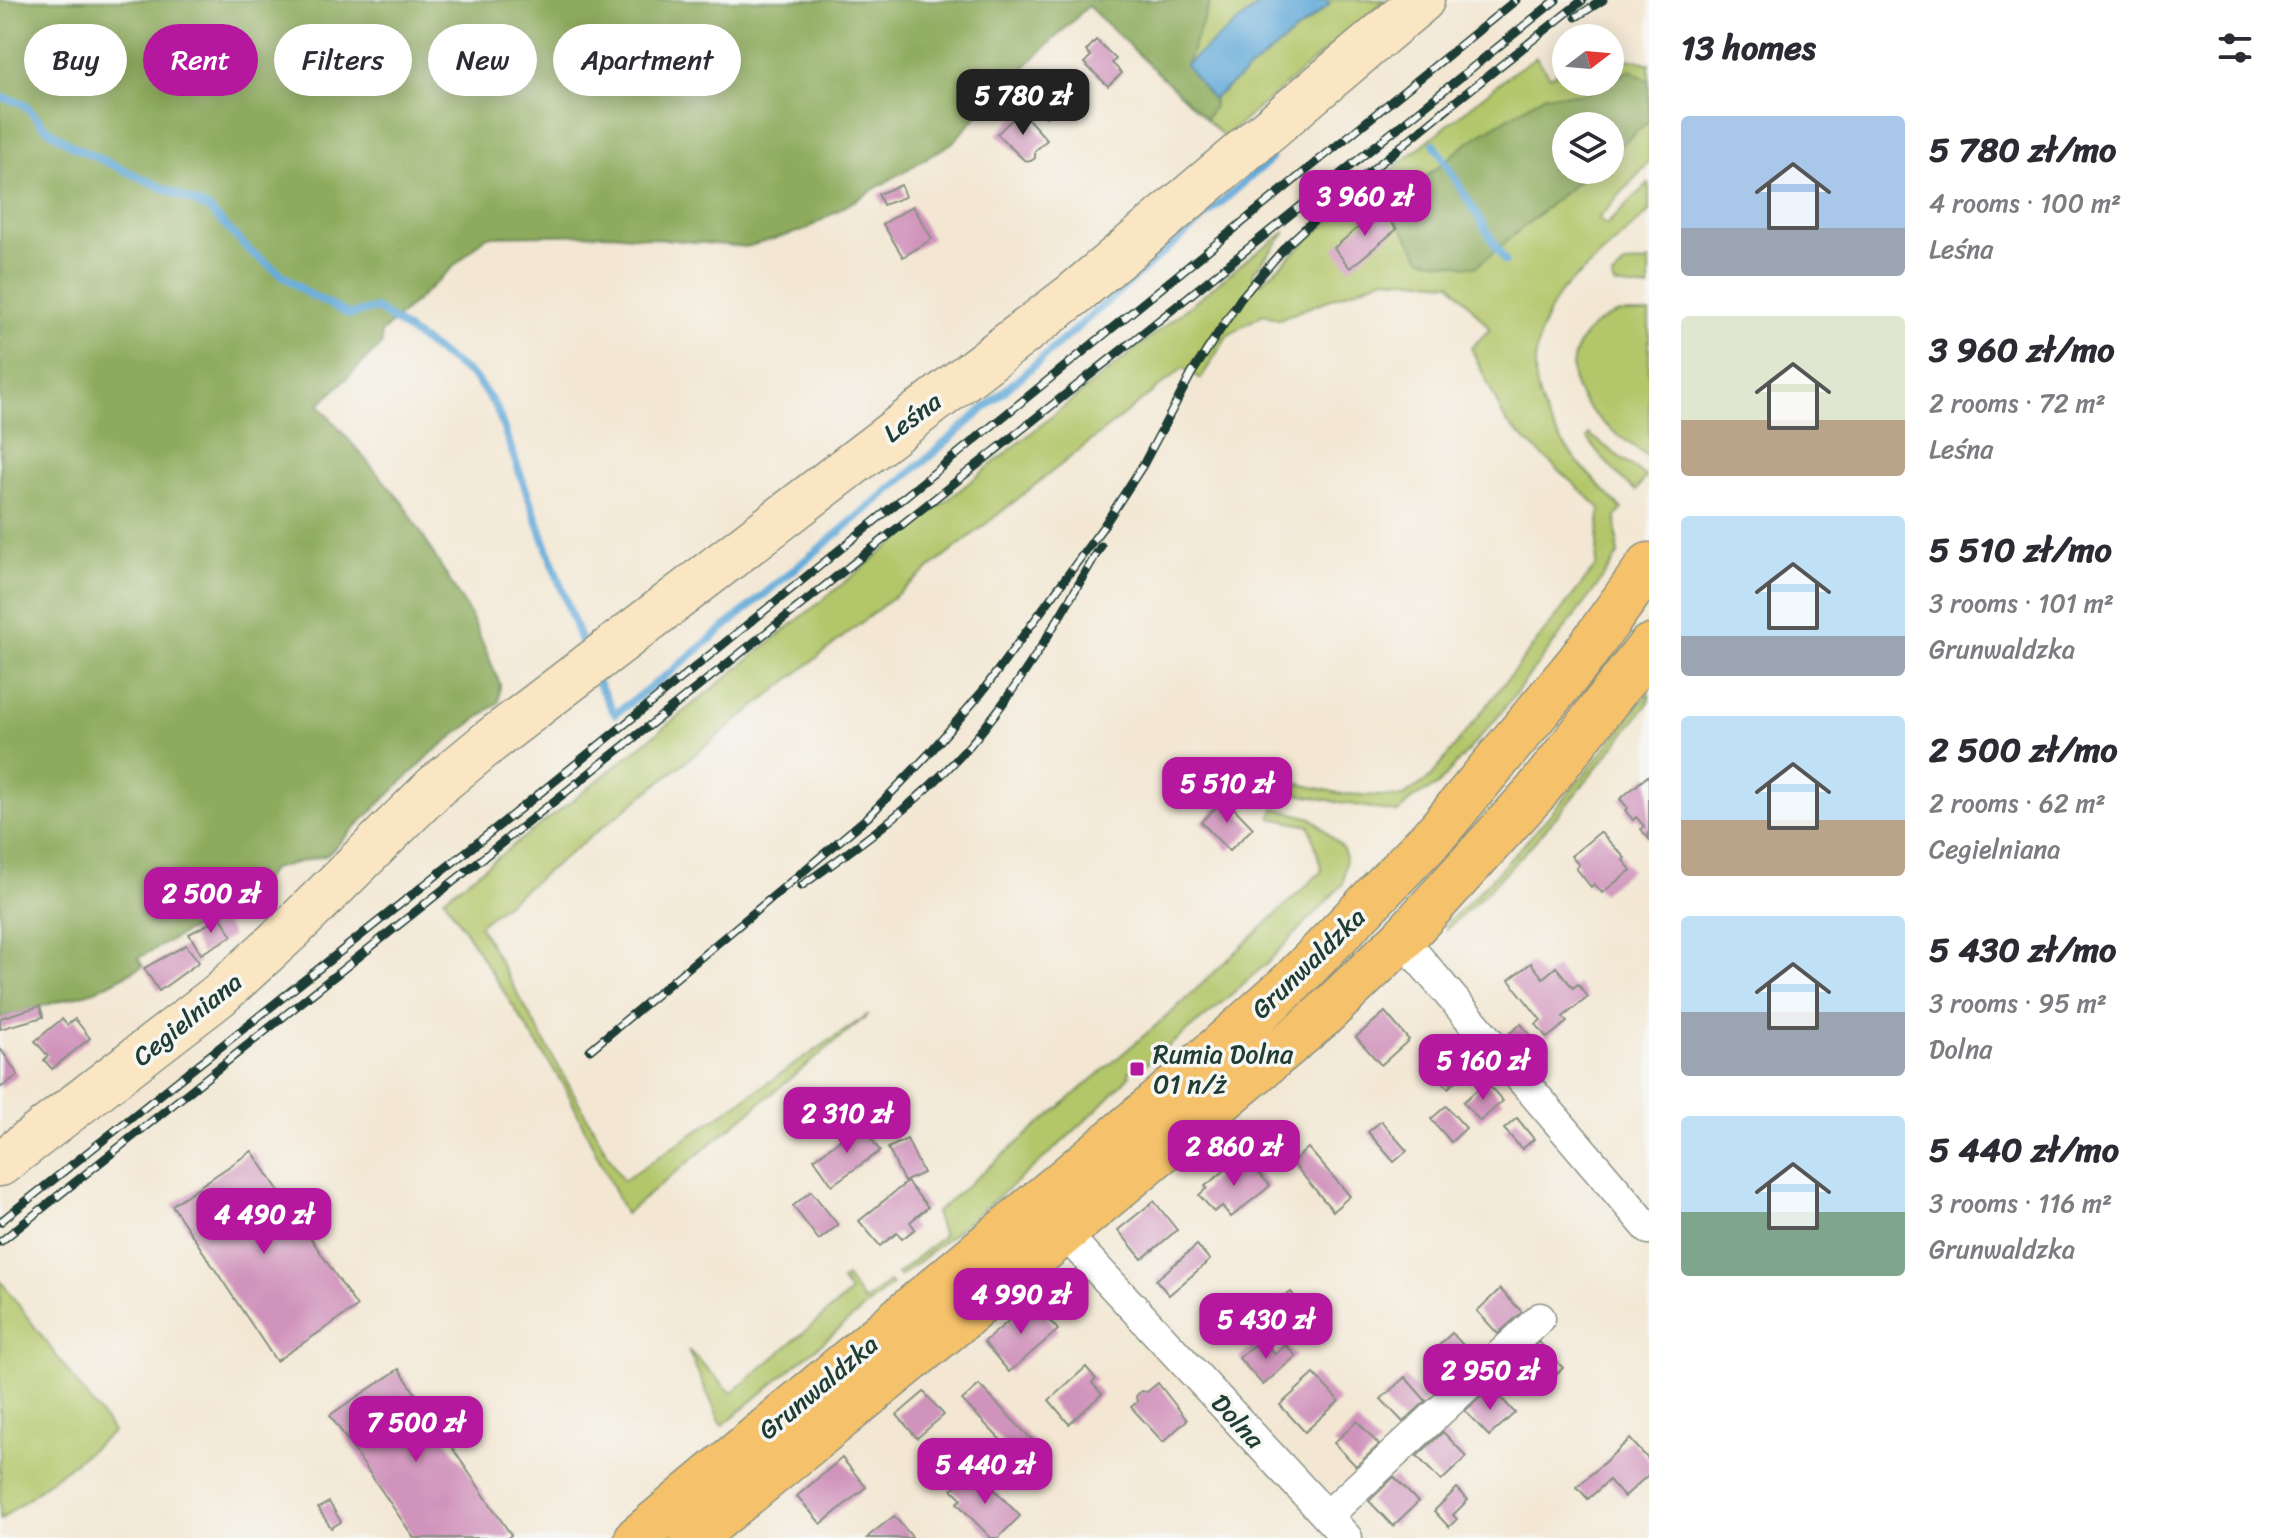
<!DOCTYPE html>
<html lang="en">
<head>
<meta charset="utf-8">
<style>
  :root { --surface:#fff; --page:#f7f7f7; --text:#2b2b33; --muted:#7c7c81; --accent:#b5179e }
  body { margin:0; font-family:Sriracha,sans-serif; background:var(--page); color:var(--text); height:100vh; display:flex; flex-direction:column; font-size:30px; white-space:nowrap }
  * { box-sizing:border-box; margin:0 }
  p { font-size:26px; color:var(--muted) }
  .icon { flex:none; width:44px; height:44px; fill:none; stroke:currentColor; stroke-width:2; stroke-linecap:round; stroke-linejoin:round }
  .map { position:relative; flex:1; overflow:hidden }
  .details { display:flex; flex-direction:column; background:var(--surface); width:640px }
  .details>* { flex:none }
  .hud { position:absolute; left:24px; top:24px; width:760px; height:72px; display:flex; gap:16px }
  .needle { width:52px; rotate:74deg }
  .buttons { position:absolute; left:1552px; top:24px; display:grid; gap:16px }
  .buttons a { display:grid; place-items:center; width:72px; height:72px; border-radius:50%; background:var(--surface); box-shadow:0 4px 20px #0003; font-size:40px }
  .price { position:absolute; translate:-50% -68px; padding:0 18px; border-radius:16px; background:var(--accent); color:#fff; font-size:26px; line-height:52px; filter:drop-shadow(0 2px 4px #0008) }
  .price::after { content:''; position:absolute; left:50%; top:48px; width:24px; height:18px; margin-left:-12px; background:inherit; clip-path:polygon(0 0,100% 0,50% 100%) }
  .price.on { background:#222; color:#fff }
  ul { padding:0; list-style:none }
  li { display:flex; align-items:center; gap:24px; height:200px; padding:0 32px }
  li span { display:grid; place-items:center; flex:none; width:224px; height:160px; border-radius:8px; color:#555 }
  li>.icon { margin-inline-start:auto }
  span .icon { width:96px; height:96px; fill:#fffc; stroke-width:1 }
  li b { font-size:34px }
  h2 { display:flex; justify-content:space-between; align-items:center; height:96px; padding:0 32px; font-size:34px }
  .pill { padding:0 28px; border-radius:36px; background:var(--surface); box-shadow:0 4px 20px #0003; font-size:28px; line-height:72px }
  .pill.on { background:var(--accent); color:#fff }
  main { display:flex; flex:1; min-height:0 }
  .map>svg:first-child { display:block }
  .green { fill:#b3c669; stroke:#69824e; stroke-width:2; fill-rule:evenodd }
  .forest { fill:#8eab5d; stroke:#567448; stroke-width:2 }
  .water { fill:#61a9d8; stroke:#407386; stroke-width:2 }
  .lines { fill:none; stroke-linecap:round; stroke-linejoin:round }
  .stream { stroke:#61a9d8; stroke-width:8 }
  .building { fill:#d093bb }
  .street-casing { stroke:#899284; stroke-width:33 }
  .secondary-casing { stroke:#899284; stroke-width:47 }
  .primary-casing { stroke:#899284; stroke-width:47 }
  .street { stroke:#fff; stroke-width:30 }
  .secondary { stroke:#fbe6c4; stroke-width:44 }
  .primary { stroke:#f5c16b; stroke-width:44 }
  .rail-casing { stroke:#1f3d34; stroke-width:9 }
  .rail { stroke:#f6f6f2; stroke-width:6; stroke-dasharray:18; stroke-linecap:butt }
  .poi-dot { fill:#b5179e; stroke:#f6f6f2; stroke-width:3 }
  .labels { text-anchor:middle; stroke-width:7; stroke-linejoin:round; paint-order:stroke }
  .street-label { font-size:26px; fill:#1f3d34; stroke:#f6f6f2 }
  .poi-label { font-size:26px; fill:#1f3d34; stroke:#f6f6f2; text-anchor:start }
</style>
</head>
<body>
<main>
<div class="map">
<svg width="1649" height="1538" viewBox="0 0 1649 1538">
  <rect width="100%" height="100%" fill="#f6f6f2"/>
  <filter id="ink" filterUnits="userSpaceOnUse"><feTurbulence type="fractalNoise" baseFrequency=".0125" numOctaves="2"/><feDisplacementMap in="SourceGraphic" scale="16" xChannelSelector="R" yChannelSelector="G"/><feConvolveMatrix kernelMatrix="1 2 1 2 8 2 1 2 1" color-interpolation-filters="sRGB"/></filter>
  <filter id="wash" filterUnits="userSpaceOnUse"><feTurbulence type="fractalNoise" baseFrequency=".006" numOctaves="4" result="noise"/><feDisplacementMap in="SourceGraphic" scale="32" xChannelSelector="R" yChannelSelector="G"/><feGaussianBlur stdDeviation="1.8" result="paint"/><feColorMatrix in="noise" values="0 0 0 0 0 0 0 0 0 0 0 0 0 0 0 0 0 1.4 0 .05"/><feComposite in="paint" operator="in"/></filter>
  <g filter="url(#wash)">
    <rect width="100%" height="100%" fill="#f3e7d3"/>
    <!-- green -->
    <g class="green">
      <polygon points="1211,0 1265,0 1185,65"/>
      <polygon points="1326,0 1385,0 1226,136 1223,136 1206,119 1214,106 1213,99 1329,5"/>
      <path d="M1536 57 1550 76 1566 69V82H1610V59L1638 60 1649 64V162L1598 219 1606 225 1649 183V212L1561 291C1500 387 1557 442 1622 509L1616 517 1618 555 1593 592 1496 719 1437 786 1414 797 1398 813 1279 791 1283 780 1343 794 1402 797 1430 778 1596 566 1600 508 1506 422 1471 348 1490 329 1451 283 1385 278 1279 319 1263 314 1227 336 1201 379 1183 368 479 925 623 1181 869 1014 625 1214 566 1089 444 898 577 797 1258 251 1286 232 1252 274 1261 283 1332 218 1512 73ZM1566 126H1610V170H1566Z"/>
      <polygon points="1649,260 1649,289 1614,285 1612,278 1625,264 1645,263"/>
      <path d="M1619 313H1649V457C1613 432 1550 393 1580 342 1590 326 1602 319 1619 313Z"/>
      <path d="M1589 434 1646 477 1636 491C1617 476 1601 457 1587 438Z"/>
      <path d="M1649 692V702C1586 783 1523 862 1446 930V924C1521 853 1587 774 1649 692Z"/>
      <path d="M1274 808 1312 818 1342 847 1346 857 1343 884 1268 962 1209 1014 1142 1067 1139 1064 1128 1072 1130 1075C1062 1150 978 1212 900 1277L897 1274 943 1236 935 1213 1173 1011 1322 871 1310 826 1271 818Z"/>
      <polygon points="846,1277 864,1302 889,1282 892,1285 722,1426 688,1350 732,1393 850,1293 842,1281"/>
      <polygon points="0,1280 113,1432 0,1520"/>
    </g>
    <!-- forest -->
    <g class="forest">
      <polygon points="0,0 1211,0 1186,65 1213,99 1214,106 1206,119 1088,6 1004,87 952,143 805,230 746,247 611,234 487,236 381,333 382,344 319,405 403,503 472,618 500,684 499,702 433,752 327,855 272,869 253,896 138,958 143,966 95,991 0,1018"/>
      <polygon points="1630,70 1649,81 1649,121 1610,154 1610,126 1566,126 1566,170 1591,170 1476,267 1422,259 1388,207 1470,141 1545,95 1586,94"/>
    </g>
    <!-- water -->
    <polygon class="water" points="1265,0 1326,0 1330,4 1213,99 1185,65"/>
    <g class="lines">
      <!-- stream -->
      <g class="stream">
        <polyline points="0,97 23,103 45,127 74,147 209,209 251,252 307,293 350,315 376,308 474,377 496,407 581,642"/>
        <polyline points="1434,144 1505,261"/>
        <polyline points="597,681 615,714 672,671 916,468 1271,159"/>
      </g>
    </g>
    <g id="blocks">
      <!-- building -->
      <g class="building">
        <polygon points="1096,40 1116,59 1112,63 1122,73 1108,86 1084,63 1091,56 1086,51"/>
        <polygon points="1057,86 1066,95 1046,117 1036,109"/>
        <polygon points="1021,111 1047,140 1035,151 1035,158 1031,161 1024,160 997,134"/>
        <polygon points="901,185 905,197 883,205 878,194"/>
        <polygon points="913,206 932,239 903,257 883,224"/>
        <polygon points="1380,209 1397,229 1350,268 1334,248"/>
        <polygon points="1649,775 1649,839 1641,829 1644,826 1636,817 1633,820 1625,810 1628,808 1620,799"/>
        <polygon points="1225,799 1253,828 1229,851 1201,822"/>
        <polygon points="1600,832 1625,858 1623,860 1631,870 1602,893 1594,884 1591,887 1576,868 1579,865 1571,856"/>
        <polygon points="221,917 232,936 201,954 189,934"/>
        <polygon points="186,945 199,962 159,991 144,968"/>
        <polygon points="1531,963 1543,978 1556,967 1573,988 1578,984 1588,997 1563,1017 1567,1022 1547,1038 1536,1024 1541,1020 1509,980"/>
        <polygon points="40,1006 43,1017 0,1029 0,1018"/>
        <polygon points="1385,1012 1409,1040 1381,1065 1356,1037"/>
        <polygon points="62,1019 67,1025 75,1019 90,1038 52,1069 44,1060 48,1056 35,1041"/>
        <polygon points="1521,1024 1546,1053 1529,1066 1505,1037"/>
        <polygon points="0,1048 18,1075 0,1088"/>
        <polygon points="1439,1048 1462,1076 1448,1088 1425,1060"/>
        <polygon points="1486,1082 1503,1101 1480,1121 1463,1102"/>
        <polygon points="1446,1106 1466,1128 1451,1142 1431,1119"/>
        <polygon points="1517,1118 1534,1139 1522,1149 1504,1129"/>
        <polygon points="1381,1121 1407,1151 1394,1162 1368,1132"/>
        <polygon points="861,1125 880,1151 832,1185 814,1159"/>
        <polygon points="907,1139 923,1173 904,1182 888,1148"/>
        <polygon points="1308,1148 1350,1196 1333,1211 1292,1162"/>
        <polygon points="252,1151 357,1307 276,1361 172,1205"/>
        <polygon points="1243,1156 1270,1186 1231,1217 1222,1206 1214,1212 1199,1195 1207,1188 1205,1186"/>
        <polygon points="907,1182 928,1207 910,1222 915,1229 902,1239 897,1233 880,1246 859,1221"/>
        <polygon points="811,1191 838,1225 819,1240 793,1206"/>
        <polygon points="1154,1201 1177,1230 1142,1259 1118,1230"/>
        <polygon points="1197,1245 1210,1260 1169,1295 1156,1280"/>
        <polygon points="1500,1289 1522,1312 1498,1334 1477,1311"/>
        <polygon points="1291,1292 1301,1304 1271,1329 1261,1317"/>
        <polygon points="1033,1300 1058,1330 1009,1372 984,1342"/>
        <polygon points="1452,1333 1474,1357 1451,1378 1429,1355"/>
        <polygon points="1261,1339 1275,1354 1286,1345 1296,1356 1263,1385 1239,1358"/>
        <polygon points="1539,1342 1563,1368 1537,1392 1513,1366"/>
        <polygon points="1086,1367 1096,1379 1092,1383 1102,1394 1069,1424 1049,1400"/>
        <polygon points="399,1369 511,1535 508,1538 414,1538 330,1415"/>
        <polygon points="1314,1374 1339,1401 1305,1432 1280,1405"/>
        <polygon points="1405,1377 1426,1401 1403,1422 1381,1399"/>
        <polygon points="1158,1383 1187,1420 1163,1442 1131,1407 1137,1402 1136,1396 1141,1391 1147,1392"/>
        <polygon points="979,1385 1038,1446 1022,1462 962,1400"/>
        <polygon points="1491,1387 1515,1413 1489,1436 1465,1411"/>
        <polygon points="924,1392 944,1415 917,1438 897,1415"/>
        <polygon points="1357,1421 1379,1445 1356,1466 1334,1443"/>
        <polygon points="1443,1432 1467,1457 1441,1481 1417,1456"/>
        <polygon points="1630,1439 1649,1460 1649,1474 1624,1497 1609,1480 1588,1499 1577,1487"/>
        <polygon points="842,1458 866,1487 821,1524 797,1496"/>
        <polygon points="970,1473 979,1482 983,1478 1020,1516 998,1538 991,1538 957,1503 962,1499 952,1489"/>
        <polygon points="1394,1477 1418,1502 1393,1526 1369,1501"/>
        <polygon points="1457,1488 1468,1500 1453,1515 1457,1519 1449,1527 1434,1511"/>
        <polygon points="329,1502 341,1522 331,1528 318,1508"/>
        <polygon points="894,1516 913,1538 867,1538 871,1534"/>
      </g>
    </g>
  </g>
  <g filter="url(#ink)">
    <use href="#blocks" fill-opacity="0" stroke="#899284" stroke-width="2"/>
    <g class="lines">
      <defs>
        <g id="street">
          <polyline points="1402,939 1649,1229"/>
          <polyline points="1064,1233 1347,1538"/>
          <polyline points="1327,1516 1540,1318"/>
        </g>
        <polyline id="secondary" points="0,1164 218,996 290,930 436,786 489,742 1073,295 1422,0"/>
        <g id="primary">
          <polyline points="637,1538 1151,1108 1291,983 1439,830 1578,663 1649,565"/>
          <polyline points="693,1538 960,1320 1321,1017 1402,939 1536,792 1649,647"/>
        </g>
      </defs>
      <!-- street casing -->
      <use href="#street" class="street-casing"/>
      <!-- secondary casing -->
      <use href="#secondary" class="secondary-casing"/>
      <!-- primary casing -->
      <use href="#primary" class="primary-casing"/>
      <!-- street -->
      <use href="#street" class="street"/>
      <!-- secondary -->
      <use href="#secondary" class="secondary"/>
      <!-- primary -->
      <use href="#primary" class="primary"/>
      <defs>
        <g id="rail">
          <polyline points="1576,17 1603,0"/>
          <polyline points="1441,113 1583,0"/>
          <path d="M801 886C861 844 921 801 970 745 1022 685 1061 614 1101 546"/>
          <polyline points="590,1050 868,817 926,757 982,692 1103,527 1143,465 1192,373 1241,298 1287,245 1340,196 1449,107"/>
          <polyline points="0,1222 540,793 1516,0"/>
          <polyline points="0,1242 1173,309 1556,0"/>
        </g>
      </defs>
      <!-- rail casing -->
      <use href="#rail" class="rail-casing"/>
      <!-- rail -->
      <use href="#rail" class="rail"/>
    </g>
  </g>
  <!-- markers -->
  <rect class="poi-dot" x="1129" y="1061" width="16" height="16" rx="4"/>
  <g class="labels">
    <!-- street labels -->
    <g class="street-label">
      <text transform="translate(912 417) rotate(-37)" y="9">Leśna</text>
      <text transform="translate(1308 963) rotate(-44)" y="9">Grunwaldzka</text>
      <text transform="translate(187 1019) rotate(-39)" y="9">Cegielniana</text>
      <text transform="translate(818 1387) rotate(-40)" y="9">Grunwaldzka</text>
      <text transform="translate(1238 1421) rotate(47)" y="9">Dolna</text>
    </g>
    <!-- poi labels -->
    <g class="poi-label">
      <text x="1153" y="1063">Rumia Dolna<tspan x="1153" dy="30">01 n/ż</tspan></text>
    </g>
  </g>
</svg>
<div class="buttons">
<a><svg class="needle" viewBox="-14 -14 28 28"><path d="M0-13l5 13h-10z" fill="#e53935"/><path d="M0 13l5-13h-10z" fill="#7c7c81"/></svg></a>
<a><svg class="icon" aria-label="layers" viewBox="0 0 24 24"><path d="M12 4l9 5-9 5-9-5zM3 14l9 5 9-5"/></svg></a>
</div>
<b class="price on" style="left:1023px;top:137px">5 780 zł</b>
<b class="price" style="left:1365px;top:238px">3 960 zł</b>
<b class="price" style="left:1227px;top:825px">5 510 zł</b>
<b class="price" style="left:211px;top:935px">2 500 zł</b>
<b class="price" style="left:1483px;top:1102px">5 160 zł</b>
<b class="price" style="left:847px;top:1155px">2 310 zł</b>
<b class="price" style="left:1234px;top:1188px">2 860 zł</b>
<b class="price" style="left:264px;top:1256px">4 490 zł</b>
<b class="price" style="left:1021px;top:1336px">4 990 zł</b>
<b class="price" style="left:1266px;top:1361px">5 430 zł</b>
<b class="price" style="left:1490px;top:1412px">2 950 zł</b>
<b class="price" style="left:416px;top:1464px">7 500 zł</b>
<b class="price" style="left:985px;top:1506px">5 440 zł</b>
<div class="hud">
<a class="pill">Buy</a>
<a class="pill on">Rent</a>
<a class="pill">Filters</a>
<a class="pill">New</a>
<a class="pill">Apartment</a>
</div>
</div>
<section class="details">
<h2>13 homes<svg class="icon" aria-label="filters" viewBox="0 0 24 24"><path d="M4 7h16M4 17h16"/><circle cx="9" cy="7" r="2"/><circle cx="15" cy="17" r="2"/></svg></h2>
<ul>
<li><span style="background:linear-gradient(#a9c7e8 70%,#9aa5b1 0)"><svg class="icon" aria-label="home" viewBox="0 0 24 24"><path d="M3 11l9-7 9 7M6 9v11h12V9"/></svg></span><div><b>5 780 zł/mo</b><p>4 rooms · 100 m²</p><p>Leśna</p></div></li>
<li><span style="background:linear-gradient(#dfe7d0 65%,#b9a48a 0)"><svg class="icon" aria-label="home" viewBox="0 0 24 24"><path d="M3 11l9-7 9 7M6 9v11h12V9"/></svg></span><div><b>3 960 zł/mo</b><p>2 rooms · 72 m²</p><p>Leśna</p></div></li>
<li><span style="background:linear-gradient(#bfe0f5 75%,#9aa5b1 0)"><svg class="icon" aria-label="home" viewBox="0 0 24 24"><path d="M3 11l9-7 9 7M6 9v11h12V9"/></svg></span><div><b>5 510 zł/mo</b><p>3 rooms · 101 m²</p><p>Grunwaldzka</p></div></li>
<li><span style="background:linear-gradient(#bfe0f5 65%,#b9a48a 0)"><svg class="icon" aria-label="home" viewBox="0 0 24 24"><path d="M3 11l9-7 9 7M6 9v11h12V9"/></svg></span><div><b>2 500 zł/mo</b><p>2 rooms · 62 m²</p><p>Cegielniana</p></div></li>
<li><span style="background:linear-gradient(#bfe0f5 60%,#9aa5b1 0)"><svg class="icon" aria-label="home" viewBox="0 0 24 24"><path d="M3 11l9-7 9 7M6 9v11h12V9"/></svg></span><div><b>5 430 zł/mo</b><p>3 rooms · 95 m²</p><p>Dolna</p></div></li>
<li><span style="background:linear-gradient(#bfe0f5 60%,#7fa58c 0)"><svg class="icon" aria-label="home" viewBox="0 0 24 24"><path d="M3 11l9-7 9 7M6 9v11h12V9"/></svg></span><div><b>5 440 zł/mo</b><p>3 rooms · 116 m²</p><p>Grunwaldzka</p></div></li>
</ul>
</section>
</main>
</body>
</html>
